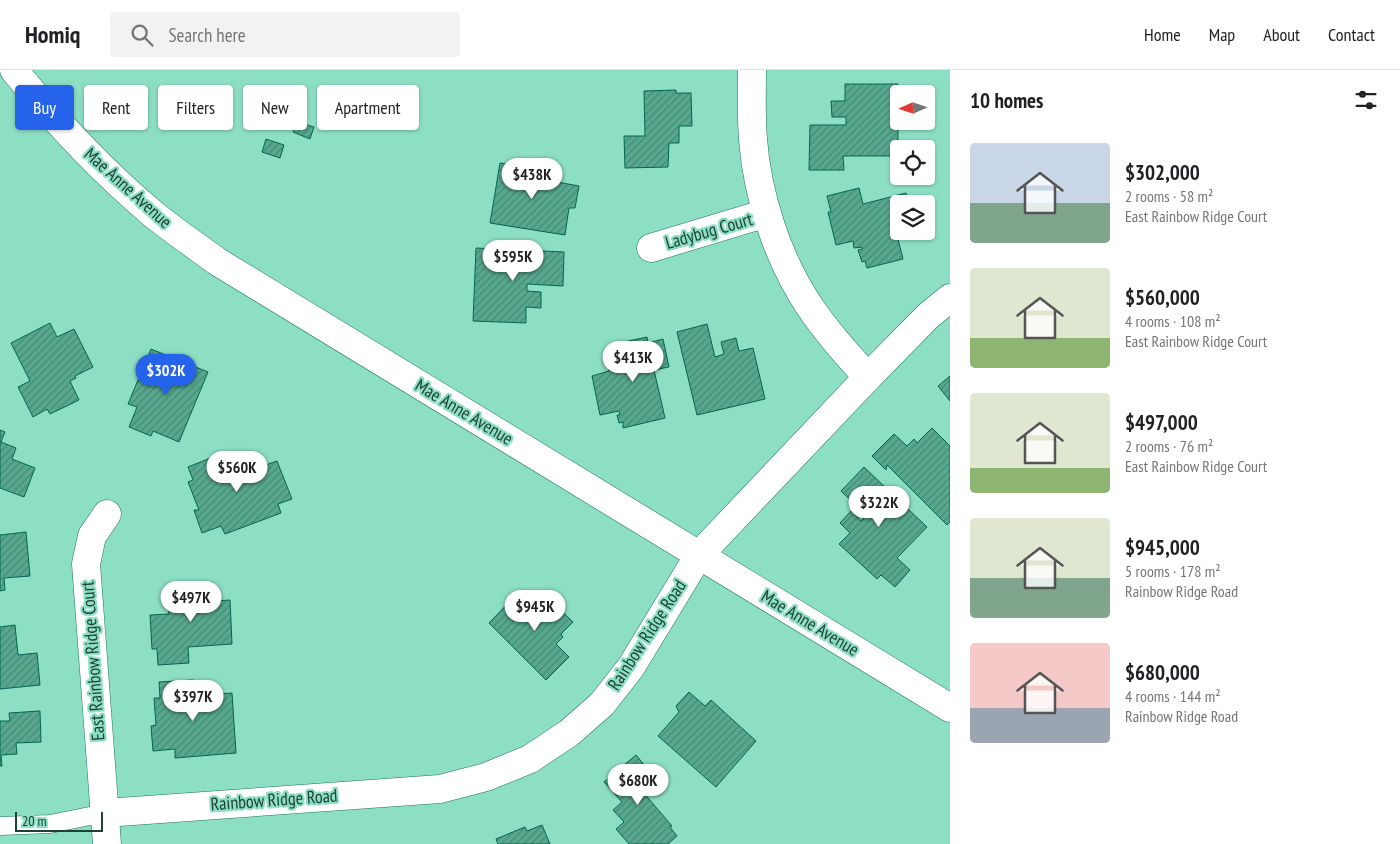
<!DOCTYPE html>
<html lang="en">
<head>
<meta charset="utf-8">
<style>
  :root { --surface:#fff; --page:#f2f2f2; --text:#202124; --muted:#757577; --line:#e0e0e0; --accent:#2563eb }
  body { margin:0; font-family:"PT Sans Narrow",sans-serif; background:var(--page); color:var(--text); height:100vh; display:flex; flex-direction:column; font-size:19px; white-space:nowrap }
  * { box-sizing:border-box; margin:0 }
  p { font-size:16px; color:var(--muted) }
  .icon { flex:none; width:28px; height:28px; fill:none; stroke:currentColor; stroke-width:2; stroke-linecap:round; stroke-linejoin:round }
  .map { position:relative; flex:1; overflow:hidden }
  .sheet { display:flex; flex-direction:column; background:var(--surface); width:450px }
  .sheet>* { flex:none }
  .banner { position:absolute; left:15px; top:15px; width:475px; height:45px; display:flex; gap:10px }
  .needle { width:32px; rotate:267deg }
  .controls { position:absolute; left:890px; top:15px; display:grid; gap:10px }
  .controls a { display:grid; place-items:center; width:45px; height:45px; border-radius:5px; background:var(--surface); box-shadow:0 1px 4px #0004; font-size:25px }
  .scale { position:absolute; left:15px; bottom:12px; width:88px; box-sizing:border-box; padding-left:5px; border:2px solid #1e4035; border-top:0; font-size:14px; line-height:18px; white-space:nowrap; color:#1e4035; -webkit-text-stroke:4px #8ddfc4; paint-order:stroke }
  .price { position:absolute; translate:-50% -42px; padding:0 11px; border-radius:18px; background:#fff; color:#222; font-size:16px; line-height:32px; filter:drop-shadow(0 1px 2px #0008) }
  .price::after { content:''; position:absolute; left:50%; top:30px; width:15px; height:11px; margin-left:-8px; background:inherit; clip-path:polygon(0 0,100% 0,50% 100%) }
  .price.selected { background:var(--accent); color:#fff }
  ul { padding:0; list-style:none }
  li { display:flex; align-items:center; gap:15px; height:125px; padding:0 20px }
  li span { display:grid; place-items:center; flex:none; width:140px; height:100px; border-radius:5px; color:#555 }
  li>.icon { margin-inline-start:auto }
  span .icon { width:60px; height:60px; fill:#fffc; stroke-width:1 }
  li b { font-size:21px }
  h2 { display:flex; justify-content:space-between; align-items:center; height:60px; padding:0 20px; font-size:21px }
  .tag { padding:0 18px; border-radius:5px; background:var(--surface); box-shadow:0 1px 4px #0004; font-size:18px; line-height:45px }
  .tag.selected { background:var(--accent); color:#fff }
  header { display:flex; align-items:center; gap:30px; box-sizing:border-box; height:70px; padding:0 25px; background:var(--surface); border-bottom:1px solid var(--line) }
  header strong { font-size:24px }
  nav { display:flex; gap:28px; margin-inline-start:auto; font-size:18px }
  .search { width:350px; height:45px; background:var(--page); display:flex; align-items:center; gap:12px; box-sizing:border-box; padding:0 18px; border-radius:5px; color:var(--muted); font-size:19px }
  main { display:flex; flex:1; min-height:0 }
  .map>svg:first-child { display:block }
  .building { fill:url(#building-hatch); stroke:#006650 }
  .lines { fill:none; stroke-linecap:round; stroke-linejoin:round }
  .lane-casing { stroke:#1c745d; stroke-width:19 }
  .street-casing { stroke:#1c745d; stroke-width:29 }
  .secondary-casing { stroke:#1c745d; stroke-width:29 }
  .lane { stroke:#fff; stroke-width:18 }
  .street { stroke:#fff; stroke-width:28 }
  .secondary { stroke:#fff; stroke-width:28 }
  .labels { text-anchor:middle; stroke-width:4.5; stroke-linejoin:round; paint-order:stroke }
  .street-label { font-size:18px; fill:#1e4035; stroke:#8ddfc4 }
</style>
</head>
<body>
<header>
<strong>Homiq</strong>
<div class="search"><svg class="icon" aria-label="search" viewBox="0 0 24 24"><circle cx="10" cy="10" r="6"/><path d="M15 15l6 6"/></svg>Search here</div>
<nav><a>Home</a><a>Map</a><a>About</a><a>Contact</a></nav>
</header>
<main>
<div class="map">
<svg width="950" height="774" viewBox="0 0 950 774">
  <defs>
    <pattern id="building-hatch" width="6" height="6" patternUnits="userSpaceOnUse" patternTransform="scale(1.25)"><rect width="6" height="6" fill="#57a88f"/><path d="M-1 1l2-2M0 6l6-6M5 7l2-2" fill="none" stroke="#478a76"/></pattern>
  </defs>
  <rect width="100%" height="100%" fill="#8ddfc4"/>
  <!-- building -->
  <g class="building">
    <polygon points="845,14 898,14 898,86 843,86 844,100 809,100 810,55 846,55 846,47 832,47 831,31 845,31"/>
    <polygon points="676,20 676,23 691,23 692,56 679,56 679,73 669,73 668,97 625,98 624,66 645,66 644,21"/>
    <polygon points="297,52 314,57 310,69 293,62"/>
    <polygon points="266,69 284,75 280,88 262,82"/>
    <polygon points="500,93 559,103 557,112 579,116 575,138 569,138 565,165 490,153"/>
    <polygon points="859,118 863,134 906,123 908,134 899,134 899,161 915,161 916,165 898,169 903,189 867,198 865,191 862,192 858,180 862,179 862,177 854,178 853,171 836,175 828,142 831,142 827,126"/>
    <polygon points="476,178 564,182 563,216 527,214 527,221 541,222 541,238 526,237 526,253 473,251"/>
    <polygon points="50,253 57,267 74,259 93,297 75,306 76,308 70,311 79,330 50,344 47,339 33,347 18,317 30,311 11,273"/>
    <polygon points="707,254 715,287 724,284 721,272 736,268 739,281 753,278 765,329 697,345 677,262"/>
    <polygon points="647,267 648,273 663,269 669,297 654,300 665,348 623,358 623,352 619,353 617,345 620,345 619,341 600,345 592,306 609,301 608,296 619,294 615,274"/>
    <polygon points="151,279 208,302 179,372 153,361 151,366 129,357 137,337 128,334"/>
    <polygon points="950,306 950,331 938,316"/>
    <polygon points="932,358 950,376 950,452 947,455 887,395 886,400 872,386 894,364 907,376 914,369 917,373"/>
    <polygon points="0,360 5,362 1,372 16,378 12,389 35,398 24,427 0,418"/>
    <polygon points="218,385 223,399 260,386 263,396 277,391 292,429 278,434 281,443 225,464 221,456 202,463 194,440 199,440 188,412 193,410 188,397"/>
    <polygon points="864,397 927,457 897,488 910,500 895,517 881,505 877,509 839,474 850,463 840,453 851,441 861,451 866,445 841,421"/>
    <polygon points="26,462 30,506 4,508 5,520 0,521 0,465"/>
    <polygon points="213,513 214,531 230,530 232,574 188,577 189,593 158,595 157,579 152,579 150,545 169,544 168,537 172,537 172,515"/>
    <polygon points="542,522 573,552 561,564 563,567 556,574 569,587 546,610 489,553 517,524 528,536"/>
    <polygon points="15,555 18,585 37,583 40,615 0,619 0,557"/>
    <polygon points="193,610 194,626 232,623 236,683 175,688 175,679 153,681 151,656 156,655 154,628 160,628 159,612"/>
    <polygon points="689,622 705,636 711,630 756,671 716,717 658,666 679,642 676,636"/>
    <polygon points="40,641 41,672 16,673 17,684 1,685 2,696 0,696 0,651 10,651 9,643"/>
    <polygon points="636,685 656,709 642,721 672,756 670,757 677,766 668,774 629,774 616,759 624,752 613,740 622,732 604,712"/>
    <polygon points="542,755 550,774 498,774 496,769 525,757 527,761"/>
  </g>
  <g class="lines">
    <defs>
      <polyline id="lane" points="0,756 50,754 105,743"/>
      <g id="street">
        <path d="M752 0C752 23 751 46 753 69 757 125 778 190 810 237 827 262 847 285 868 307"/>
        <polyline points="651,178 767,143"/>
        <polyline points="105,743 440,719 486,707 530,689 569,663 602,634 631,597 699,485 868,307 928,246 950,228"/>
        <polyline points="107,774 86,494 92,466 107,444"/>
      </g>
      <path id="secondary" d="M14 0C56 52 102 101 153 144 174 161 196 176 218 192L950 638"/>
    </defs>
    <!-- lane casing -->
    <use href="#lane" class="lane-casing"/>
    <!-- street casing -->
    <use href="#street" class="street-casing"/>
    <!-- secondary casing -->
    <use href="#secondary" class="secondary-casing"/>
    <!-- lane -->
    <use href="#lane" class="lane"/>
    <!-- street -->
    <use href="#street" class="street"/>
    <!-- secondary -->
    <use href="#secondary" class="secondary"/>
  </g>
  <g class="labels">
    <!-- street labels -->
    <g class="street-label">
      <text transform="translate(128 118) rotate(42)" y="6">Mae Anne Avenue</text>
      <text transform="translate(709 161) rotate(-16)" y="6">Ladybug Court</text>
      <text transform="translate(464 342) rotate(31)" y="6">Mae Anne Avenue</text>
      <text transform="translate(810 553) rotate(31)" y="6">Mae Anne Avenue</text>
      <text transform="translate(647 565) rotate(-57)" y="6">Rainbow Ridge Road</text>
      <text transform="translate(93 591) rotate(-94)" y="6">East Rainbow Ridge Court</text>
      <text transform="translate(274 730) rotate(-4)" y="6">Rainbow Ridge Road</text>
    </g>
  </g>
</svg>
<div class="controls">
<a><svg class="needle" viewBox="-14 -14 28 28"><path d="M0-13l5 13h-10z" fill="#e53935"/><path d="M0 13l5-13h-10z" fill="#757577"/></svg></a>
<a><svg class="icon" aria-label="locate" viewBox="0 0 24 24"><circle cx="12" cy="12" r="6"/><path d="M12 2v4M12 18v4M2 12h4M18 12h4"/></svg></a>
<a><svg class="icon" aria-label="layers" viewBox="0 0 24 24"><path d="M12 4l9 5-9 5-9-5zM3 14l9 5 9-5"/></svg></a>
</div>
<div class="scale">20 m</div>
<b class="price" style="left:532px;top:130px">$438K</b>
<b class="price" style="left:513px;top:212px">$595K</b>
<b class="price" style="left:633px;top:313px">$413K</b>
<b class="price selected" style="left:166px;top:326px">$302K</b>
<b class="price" style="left:237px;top:423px">$560K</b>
<b class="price" style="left:879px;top:458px">$322K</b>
<b class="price" style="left:191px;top:553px">$497K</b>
<b class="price" style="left:535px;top:562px">$945K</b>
<b class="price" style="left:193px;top:652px">$397K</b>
<b class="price" style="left:638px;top:736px">$680K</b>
<div class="banner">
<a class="tag selected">Buy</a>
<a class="tag">Rent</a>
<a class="tag">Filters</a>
<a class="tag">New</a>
<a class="tag">Apartment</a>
</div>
</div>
<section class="sheet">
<h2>10 homes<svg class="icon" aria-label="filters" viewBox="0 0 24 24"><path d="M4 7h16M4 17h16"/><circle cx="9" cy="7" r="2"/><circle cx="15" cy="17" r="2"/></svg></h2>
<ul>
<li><span style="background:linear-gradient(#c9d6e8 60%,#7fa58c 0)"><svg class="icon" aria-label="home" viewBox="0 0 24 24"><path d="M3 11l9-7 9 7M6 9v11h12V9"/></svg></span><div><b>$302,000</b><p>2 rooms · 58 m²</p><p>East Rainbow Ridge Court</p></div></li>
<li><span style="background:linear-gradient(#dfe7d0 70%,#8fb573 0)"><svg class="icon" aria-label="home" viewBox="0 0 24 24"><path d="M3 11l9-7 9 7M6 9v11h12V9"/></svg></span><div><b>$560,000</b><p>4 rooms · 108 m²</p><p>East Rainbow Ridge Court</p></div></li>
<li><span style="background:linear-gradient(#dfe7d0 75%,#8fb573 0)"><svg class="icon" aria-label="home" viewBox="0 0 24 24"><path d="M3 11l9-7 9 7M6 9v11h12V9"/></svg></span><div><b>$497,000</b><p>2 rooms · 76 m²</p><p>East Rainbow Ridge Court</p></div></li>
<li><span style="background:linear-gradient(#dfe7d0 60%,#7fa58c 0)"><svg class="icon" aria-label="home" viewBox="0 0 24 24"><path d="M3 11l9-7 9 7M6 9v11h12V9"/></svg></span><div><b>$945,000</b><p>5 rooms · 178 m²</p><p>Rainbow Ridge Road</p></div></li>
<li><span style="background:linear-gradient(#f6c9c9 65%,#9aa5b1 0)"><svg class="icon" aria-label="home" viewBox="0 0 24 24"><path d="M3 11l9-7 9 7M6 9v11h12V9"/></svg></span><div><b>$680,000</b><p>4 rooms · 144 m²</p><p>Rainbow Ridge Road</p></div></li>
</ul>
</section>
</main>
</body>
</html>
